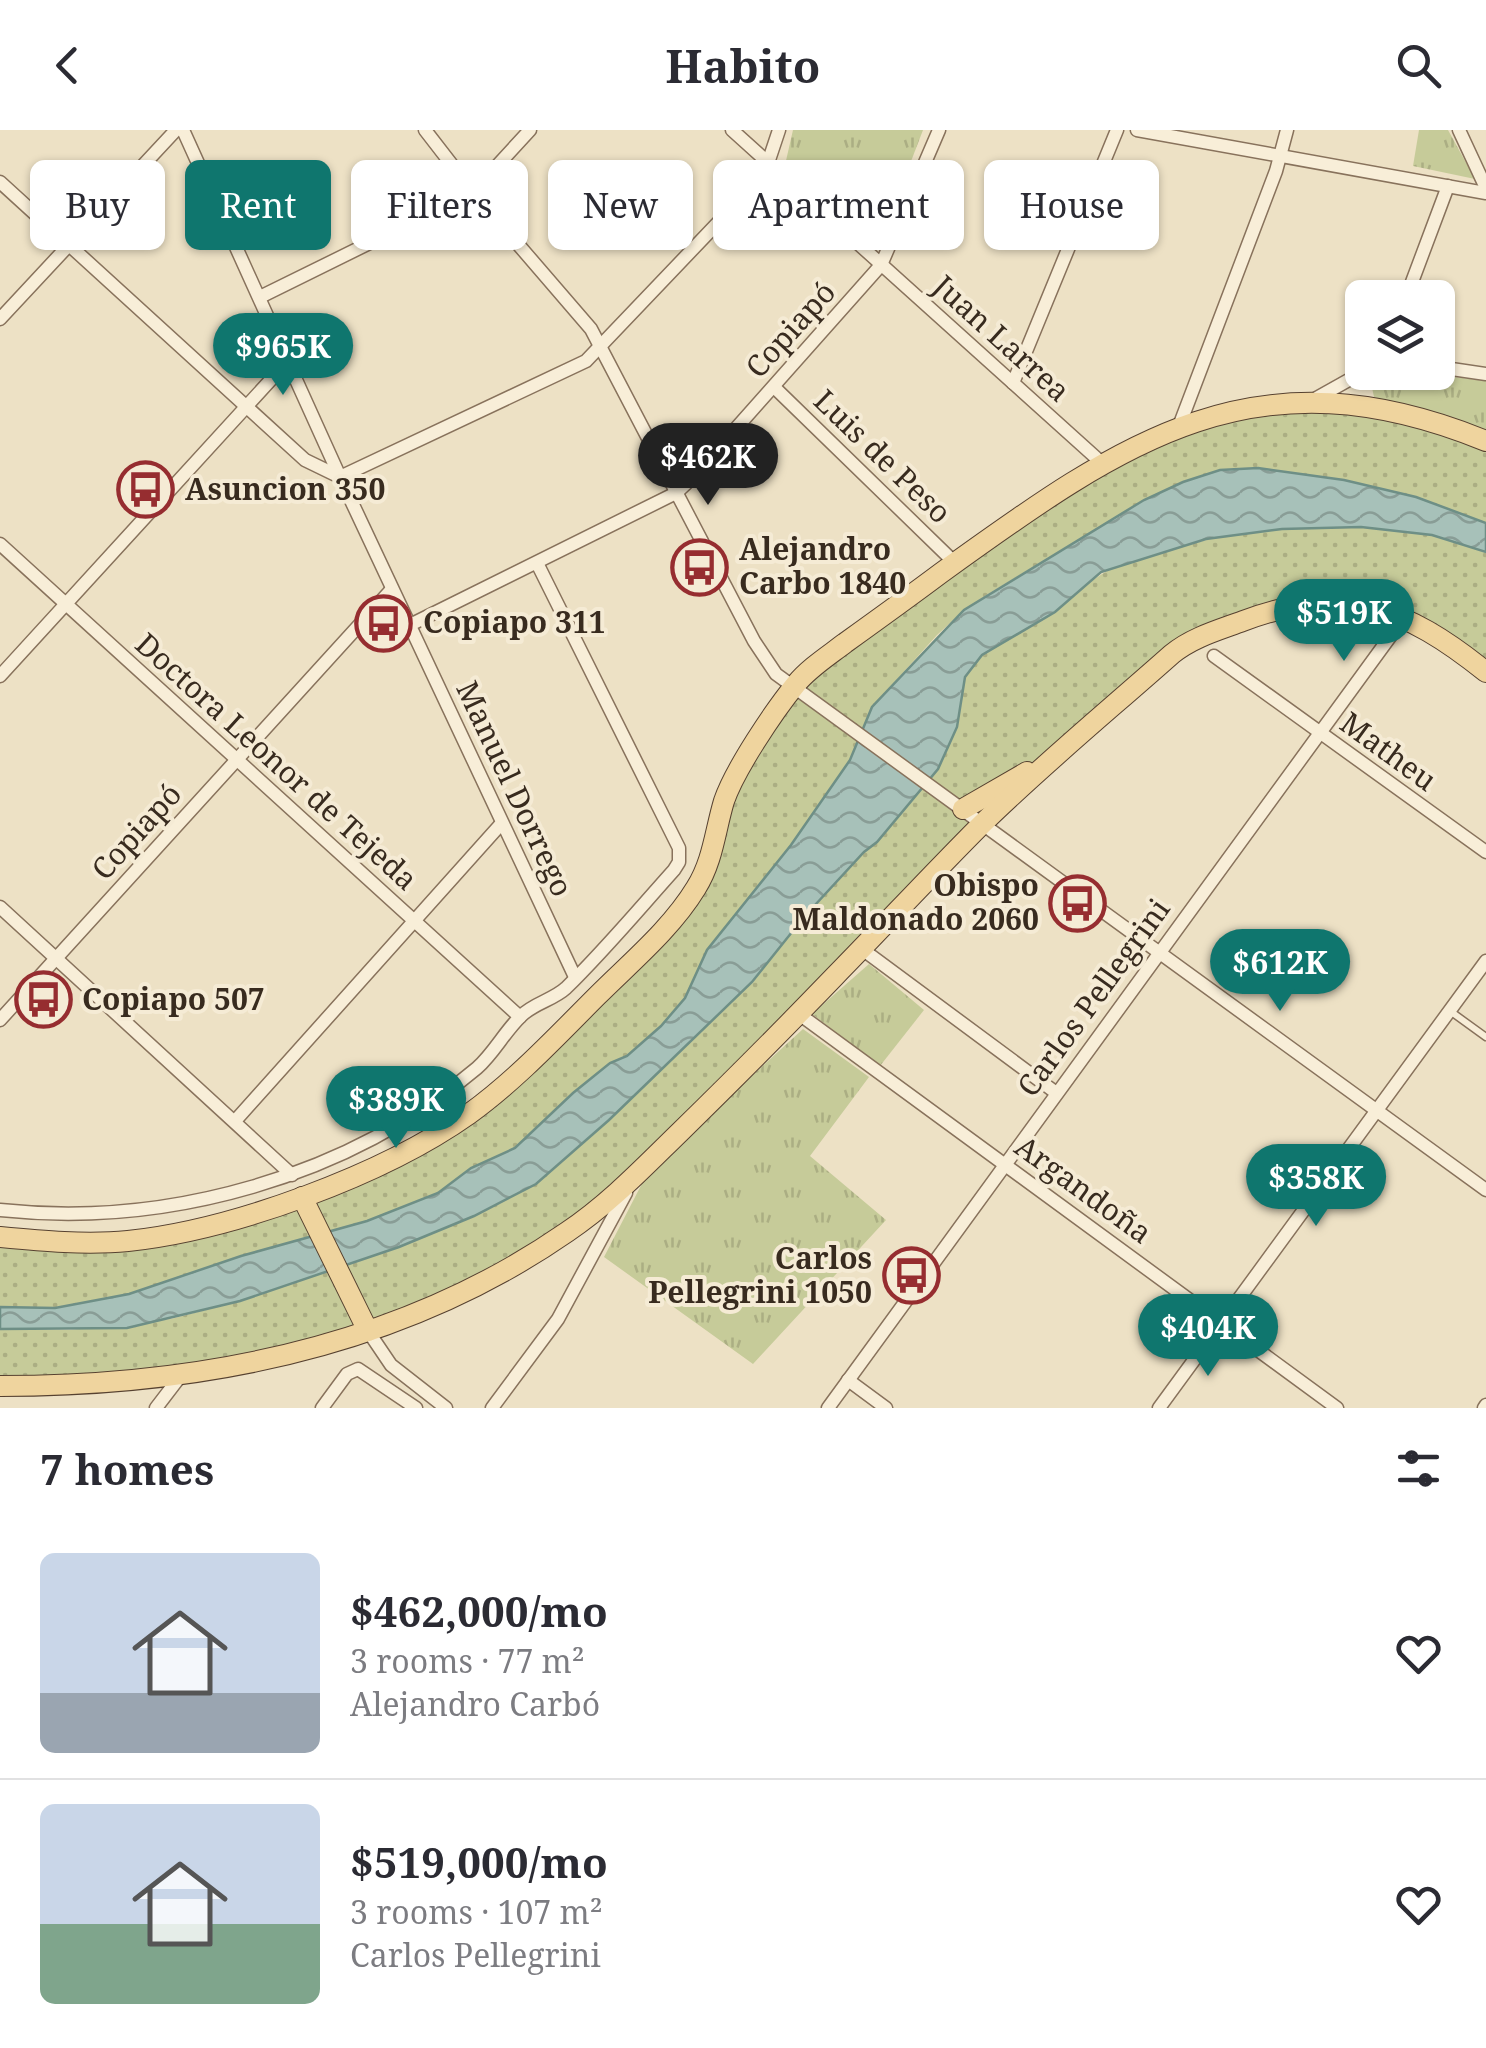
<!DOCTYPE html>
<html lang="en">
<head>
<meta charset="utf-8">
<style>
  :root { --surface:#fff; --page:#f7f7f7; --text:#2b2b33; --muted:#7c7c81; --line:#e1e1e2; --accent:#0f766e }
  body { margin:0; font-family:"Noto Serif",serif; background:var(--page); color:var(--text); height:100vh; display:flex; flex-direction:column; font-size:38px; white-space:nowrap }
  * { box-sizing:border-box; margin:0 }
  p { font-size:32px; color:var(--muted) }
  .icon { flex:none; width:55px; height:55px; fill:none; stroke:currentColor; stroke-width:2; stroke-linecap:round; stroke-linejoin:round }
  .map { position:relative; height:1278px; overflow:hidden }
  .drawer { display:flex; flex-direction:column; background:var(--surface); flex:1 }
  .drawer>* { flex:none }
  .banner { position:absolute; left:30px; top:30px; width:1428px; height:90px; display:flex; gap:20px }
  .tools { position:absolute; left:1345px; top:150px; display:grid; gap:20px }
  .tools a { display:grid; place-items:center; width:110px; height:110px; border-radius:15px; background:var(--surface); box-shadow:0 2px 8px #0004; font-size:50px }
  .price { position:absolute; translate:-50% -85px; padding:0 22px; border-radius:35px; background:var(--accent); color:#fff; font-size:32px; line-height:65px; filter:drop-shadow(0 2px 5px #0008) }
  .price::after { content:''; position:absolute; left:50%; top:60px; width:30px; height:22px; margin-left:-15px; background:inherit; clip-path:polygon(0 0,100% 0,50% 100%) }
  .price.selected { background:#222; color:#fff }
  ul { padding:0; list-style:none }
  li { display:flex; align-items:center; gap:30px; height:250px; padding:0 40px }
  li+li { border-top:2px solid var(--line) }
  li span { display:grid; place-items:center; flex:none; width:280px; height:200px; border-radius:15px; color:#555 }
  li>.icon { margin-inline-start:auto }
  span .icon { width:120px; height:120px; fill:#fffc; stroke-width:1 }
  li b { font-size:42px }
  h2 { display:flex; justify-content:space-between; align-items:center; height:120px; padding:0 40px; font-size:42px }
  .pill { padding:0 35px; border-radius:15px; background:var(--surface); box-shadow:0 2px 8px #0004; font-size:35px; line-height:90px }
  .pill.selected { background:var(--accent); color:#fff }
  header { display:flex; justify-content:space-between; align-items:center; height:130px; padding:0 40px; background:var(--surface); font-size:45px; font-weight:700 }
  .map>svg:first-child { display:block }
  .grass { fill:url(#grass-dots) }
  .park { fill:url(#park-tufts) }
  .water { fill:url(#water-waves); stroke:#6e8f86; stroke-width:2.5 }
  .lines { fill:none; stroke-linecap:round; stroke-linejoin:round }
  .lane-casing { stroke:#88725c; stroke-width:9 }
  .street-casing { stroke:#88725c; stroke-width:15 }
  .primary-casing { stroke:#564130; stroke-width:22 }
  .lane { stroke:#f8eed8; stroke-width:6 }
  .street { stroke:#f8eed8; stroke-width:12 }
  .primary { stroke:#efd49e; stroke-width:20 }
  .labels { text-anchor:middle; stroke-width:8; stroke-linejoin:round; paint-order:stroke }
  .street-label { font-size:30px; fill:#382b1f; stroke:#f5ebd5 }
  .poi-label { font-size:30px; font-weight:bold; fill:#382b1f; stroke:#f5ebd5; text-anchor:start }
</style>
</head>
<body>
<header><svg class="icon" aria-label="back" viewBox="0 0 24 24"><path d="M15 5l-7 7 7 7"/></svg>Habito<svg class="icon" aria-label="search" viewBox="0 0 24 24"><circle cx="10" cy="10" r="6"/><path d="M15 15l6 6"/></svg></header>
<div class="map">
<svg width="1486" height="1278" viewBox="0 0 1486 1278">
  <defs>
    <pattern id="grass-dots" width="8" height="8" patternUnits="userSpaceOnUse" patternTransform="scale(2.5)"><rect width="8" height="8" fill="#c6cb99"/><path d="M2 2h.1M6 6h.1" fill="none" stroke="#abae83" stroke-width="1.8" stroke-linecap="round"/></pattern>
    <pattern id="park-tufts" width="24" height="20" patternUnits="userSpaceOnUse" patternTransform="scale(2.5)"><rect width="24" height="20" fill="#c6cb99"/><path d="M3 7l-1-3M5 7V3M7 7l1-3M15 17l-1-3M17 17v-4M19 17l1-3" fill="none" stroke="#abae83"/></pattern>
    <pattern id="water-waves" width="16" height="10" patternUnits="userSpaceOnUse" patternTransform="scale(2.5)"><rect width="16" height="10" fill="#a7c1b9"/><path d="M0 5q4-4 8 0t8 0" fill="none" stroke="#899d96"/></pattern>
  </defs>
  <rect width="100%" height="100%" fill="#ede1c5"/>
  <!-- grass -->
  <g class="grass">
    <polygon points="1313,270 1486,311 1486,393 1458,385 1183,352 1144,370 988,464 964,480 937,505 872,577 850,630 791,715 707,820 685,868 661,896 627,926 610,933 573,963 515,1018 471,1038 438,1063 367,1091 241,1126 129,1164 55,1178 0,1177 0,1107 57,1112 214,1096 453,994 684,775 723,675 793,557 1123,322"/>
    <polygon points="1361,397 1432,405 1486,422 1486,542 1466,526 1346,472 1201,507 1059,624 712,971 533,1123 288,1226 0,1256 0,1199 70,1200 171,1189 240,1171 399,1117 474,1086 536,1054 752,853 804,787 864,722 877,712 938,639 961,576 965,547 982,525 1055,482 1079,459 1116,435 1228,404 1282,399"/>
  </g>
  <!-- park -->
  <g class="park">
    <polygon points="793,0 923,0 879,115 785,35"/>
    <polygon points="1419,0 1448,0 1475,49 1413,36"/>
    <polygon points="1392,242 1423,243 1486,251 1486,303 1374,267 1371,253 1376,248"/>
    <polygon points="869,834 924,880 880,936 812,884"/>
    <polygon points="803,899 869,947 810,1026 886,1090 753,1234 604,1127 649,1040"/>
  </g>
  <!-- water -->
  <polygon class="water" points="1258,338 1344,350 1416,367 1486,393 1486,422 1432,405 1361,397 1282,399 1206,409 1101,442 1055,482 982,525 965,547 957,597 938,639 877,712 864,722 804,787 752,852 609,990 536,1054 474,1086 399,1117 240,1171 127,1198 0,1199 0,1177 55,1178 129,1164 241,1126 367,1091 438,1063 471,1038 515,1018 573,963 610,933 627,926 661,896 685,868 707,820 791,715 850,630 872,577 964,480 1144,370 1183,352 1220,340"/>
  <g class="lines">
    <defs>
      <polyline id="lane" points="1450,881 1486,907"/>
      <g id="street">
        <polyline points="183,0 340,347 575,847"/>
        <polyline points="425,0 473,62 591,199 754,511 776,544 1486,1060"/>
        <polyline points="732,0 1103,334"/>
        <polyline points="1137,0 1486,63"/>
        <polyline points="1459,0 1486,58"/>
        <polyline points="0,52 305,330 340,347"/>
        <polyline points="260,167 473,62 530,0"/>
        <polyline points="1406,168 1448,56"/>
        <polyline points="0,189 176,0"/>
        <polyline points="1438,237 1486,244"/>
        <polyline points="1013,253 1117,0"/>
        <polyline points="774,257 955,433"/>
        <polyline points="1313,270 1363,242"/>
        <polyline points="1178,299 1276,41 1287,0"/>
        <polyline points="340,347 586,231 753,56 768,33 779,0"/>
        <polyline points="0,414 520,887"/>
        <polyline points="410,495 676,363 691,349 881,135 939,0"/>
        <polyline points="1214,526 1486,722"/>
        <polyline points="0,546 288,231"/>
        <polyline points="0,777 292,1045"/>
        <polyline points="862,819 1055,962"/>
        <polyline points="799,884 1337,1278"/>
        <polyline points="0,890 392,459"/>
        <polyline points="235,991 501,694"/>
        <path d="M0 1080C167 1098 349 1047 477 938 494 923 505 901 521 886 534 873 553 870 566 858 604 821 639 779 674 740L679 732V718L537 433"/>
        <polyline points="368,1201 391,1235 446,1278"/>
        <polyline points="848,1250 886,1278"/>
        <polyline points="156,1278 182,1244"/>
        <polyline points="322,1278 347,1244 358,1239 416,1278"/>
        <polyline points="492,1278 558,1189 626,1063"/>
        <polyline points="828,1278 1403,489"/>
        <polyline points="1159,1278 1486,831"/>
        <polyline points="1484,1278 1486,1275"/>
      </g>
      <g id="primary">
        <polyline points="963,679 1027,642"/>
        <polyline points="302,1067 368,1201"/>
        <path d="M0 1107C42 1111 86 1115 128 1111 233 1100 383 1045 469 984 516 950 556 907 597 866 631 832 671 799 696 758 713 731 715 701 724 671 735 639 774 581 796 554 809 538 828 526 845 513 877 490 909 467 941 443 1125 310 1256 217 1486 311"/>
        <path d="M0 1256C198 1256 401 1217 567 1102 609 1074 644 1037 680 1002 732 951 783 900 834 847 883 797 931 745 981 695 1042 635 1109 580 1172 524 1193 507 1219 500 1243 491 1343 453 1405 477 1486 542"/>
      </g>
    </defs>
    <!-- lane casing -->
    <use href="#lane" class="lane-casing"/>
    <!-- street casing -->
    <use href="#street" class="street-casing"/>
    <!-- primary casing -->
    <use href="#primary" class="primary-casing"/>
    <!-- lane -->
    <use href="#lane" class="lane"/>
    <!-- street -->
    <use href="#street" class="street"/>
    <!-- primary -->
    <use href="#primary" class="primary"/>
  </g>
  <!-- icons -->
  <defs>
    <symbol id="bus-ring" viewBox="-11 -11 22 22"><circle r="9.5" fill="#f5ebd5" stroke="#962d30" stroke-width="1.5"/><path d="M-5-6H5V4H4V6H2V4H-2V6H-4V4H-5ZM-3.5-4V0h7V-4ZM-3.5 1.2v1.5H-2V1.2ZM2 1.2v1.5H3.5V1.2Z" fill="#962d30"/></symbol>
  </defs>
  <g fill-rule="evenodd">
    <use href="#bus-ring" x="114" y="328" width="63" height="63"/>
    <use href="#bus-ring" x="668" y="406" width="63" height="63"/>
    <use href="#bus-ring" x="352" y="462" width="63" height="63"/>
    <use href="#bus-ring" x="1046" y="742" width="63" height="63"/>
    <use href="#bus-ring" x="12" y="838" width="63" height="63"/>
    <use href="#bus-ring" x="880" y="1114" width="63" height="63"/>
  </g>
  <g class="labels">
    <!-- street labels -->
    <g class="street-label">
      <text transform="translate(791 200) rotate(-48)" y="10">Copiapó</text>
      <text transform="translate(1001 209) rotate(42)" y="10">Juan Larrea</text>
      <text transform="translate(882 327) rotate(44)" y="10">Luis de Peso</text>
      <text transform="translate(1388 622) rotate(36)" y="10">Matheu</text>
      <text transform="translate(276 632) rotate(42)" y="10">Doctora Leonor de Tejeda</text>
      <text transform="translate(514 659) rotate(65)" y="10">Manuel Dorrego</text>
      <text transform="translate(137 702) rotate(-48)" y="10">Copiapó</text>
      <text transform="translate(1094 868) rotate(-54)" y="10">Carlos Pellegrini</text>
      <text transform="translate(1083 1060) rotate(36)" y="10">Argandoña</text>
    </g>
    <!-- poi labels -->
    <g class="poi-label">
      <text x="185" y="370">Asuncion 350</text>
      <text x="739" y="430">Alejandro<tspan x="739" dy="34">Carbo 1840</tspan></text>
      <text x="423" y="503">Copiapo 311</text>
      <text x="1039" y="766" text-anchor="end">Obispo<tspan x="1039" dy="34">Maldonado 2060</tspan></text>
      <text x="82" y="880">Copiapo 507</text>
      <text x="872" y="1139" text-anchor="end">Carlos<tspan x="872" dy="34">Pellegrini 1050</tspan></text>
    </g>
  </g>
</svg>
<div class="tools">
<a><svg class="icon" aria-label="layers" viewBox="0 0 24 24"><path d="M12 4l9 5-9 5-9-5zM3 14l9 5 9-5"/></svg></a>
</div>
<b class="price" style="left:283px;top:268px">$965K</b>
<b class="price selected" style="left:708px;top:378px">$462K</b>
<b class="price" style="left:1344px;top:534px">$519K</b>
<b class="price" style="left:1280px;top:884px">$612K</b>
<b class="price" style="left:396px;top:1021px">$389K</b>
<b class="price" style="left:1316px;top:1099px">$358K</b>
<b class="price" style="left:1208px;top:1249px">$404K</b>
<div class="banner">
<a class="pill">Buy</a>
<a class="pill selected">Rent</a>
<a class="pill">Filters</a>
<a class="pill">New</a>
<a class="pill">Apartment</a>
<a class="pill">House</a>
</div>
</div>
<section class="drawer">
<h2>7 homes<svg class="icon" aria-label="filters" viewBox="0 0 24 24"><path d="M4 7h16M4 17h16"/><circle cx="9" cy="7" r="2"/><circle cx="15" cy="17" r="2"/></svg></h2>
<ul>
<li><span style="background:linear-gradient(#c9d6e8 70%,#9aa5b1 0)"><svg class="icon" aria-label="home" viewBox="0 0 24 24"><path d="M3 11l9-7 9 7M6 9v11h12V9"/></svg></span><div><b>$462,000/mo</b><p>3 rooms · 77 m²</p><p>Alejandro Carbó</p></div><svg class="icon" aria-label="heart" viewBox="0 0 24 24"><path d="M12 20l-8-8c-3-5 5-10 8-4 3-6 11-1 8 4z"/></svg></li>
<li><span style="background:linear-gradient(#c9d6e8 60%,#7fa58c 0)"><svg class="icon" aria-label="home" viewBox="0 0 24 24"><path d="M3 11l9-7 9 7M6 9v11h12V9"/></svg></span><div><b>$519,000/mo</b><p>3 rooms · 107 m²</p><p>Carlos Pellegrini</p></div><svg class="icon" aria-label="heart" viewBox="0 0 24 24"><path d="M12 20l-8-8c-3-5 5-10 8-4 3-6 11-1 8 4z"/></svg></li>
</ul>
</section>
</body>
</html>
